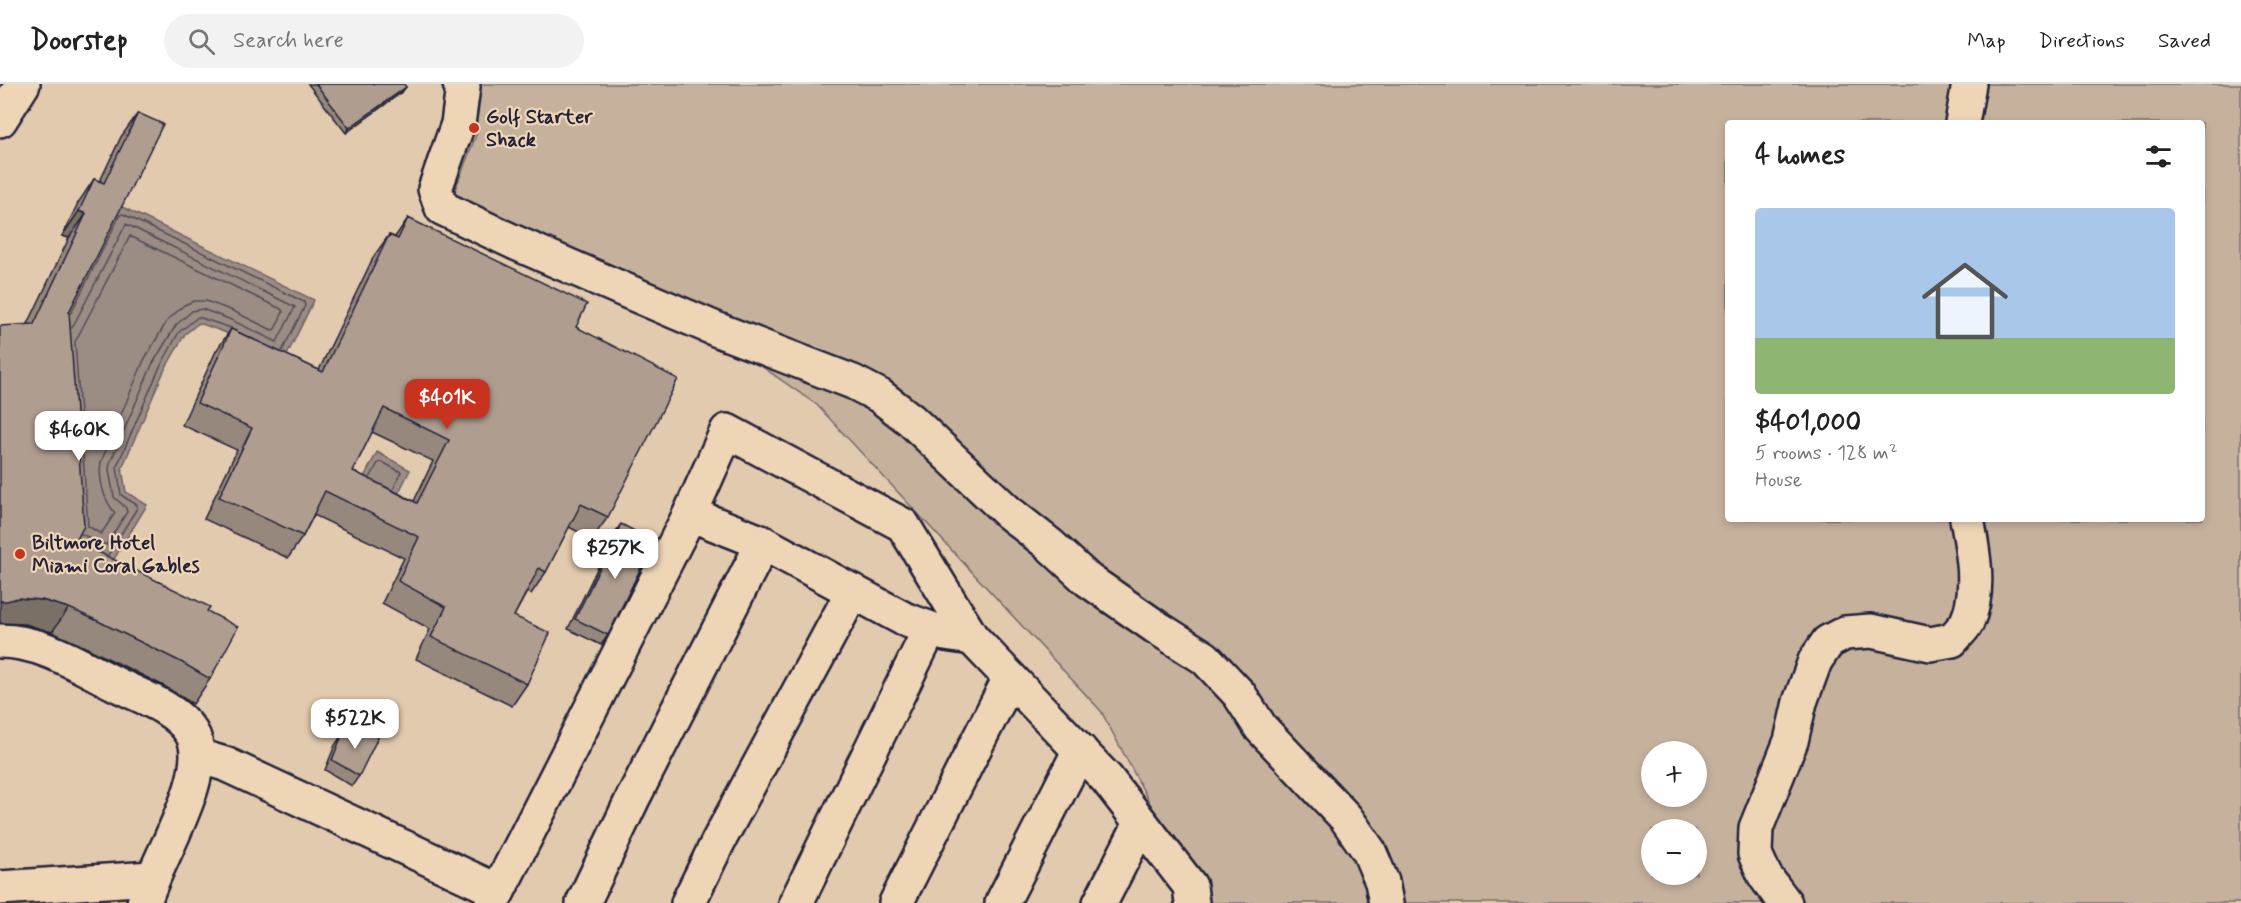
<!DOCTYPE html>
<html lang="en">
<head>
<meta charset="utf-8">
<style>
  :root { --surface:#fff; --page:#f2f2f2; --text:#222; --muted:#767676; --line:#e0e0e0; --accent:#c8321e }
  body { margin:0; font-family:Mynerve,sans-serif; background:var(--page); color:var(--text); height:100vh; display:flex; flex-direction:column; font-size:22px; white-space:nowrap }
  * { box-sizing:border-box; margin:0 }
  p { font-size:20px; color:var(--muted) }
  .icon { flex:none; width:33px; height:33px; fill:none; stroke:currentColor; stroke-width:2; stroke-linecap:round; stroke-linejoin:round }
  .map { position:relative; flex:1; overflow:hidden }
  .details { position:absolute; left:1725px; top:36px; width:480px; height:402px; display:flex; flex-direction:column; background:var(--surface); border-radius:6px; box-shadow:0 3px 9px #0003 }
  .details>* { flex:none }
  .tools { position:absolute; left:1641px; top:657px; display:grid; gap:12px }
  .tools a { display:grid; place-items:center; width:66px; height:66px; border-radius:50%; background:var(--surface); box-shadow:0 3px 9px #0003; font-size:30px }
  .price { position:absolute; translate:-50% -51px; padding:0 14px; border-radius:12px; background:#fff; color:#222; font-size:20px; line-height:39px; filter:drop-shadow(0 2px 3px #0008) }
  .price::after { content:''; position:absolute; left:50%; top:36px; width:18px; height:14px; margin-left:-9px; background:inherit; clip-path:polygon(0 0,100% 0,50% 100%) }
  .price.on { background:var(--accent); color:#fff }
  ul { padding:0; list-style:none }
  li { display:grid; align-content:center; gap:12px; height:318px; padding:0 30px }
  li+li { border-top:2px solid var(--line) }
  li span { display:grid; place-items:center; height:186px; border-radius:6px; color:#555 }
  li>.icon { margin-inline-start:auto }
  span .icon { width:108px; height:108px; fill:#fffc; stroke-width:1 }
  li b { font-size:26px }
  h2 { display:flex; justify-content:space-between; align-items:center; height:72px; padding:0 30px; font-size:26px }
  header { display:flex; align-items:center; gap:36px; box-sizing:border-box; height:84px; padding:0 30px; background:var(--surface); border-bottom:2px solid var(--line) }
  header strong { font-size:28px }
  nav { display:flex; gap:33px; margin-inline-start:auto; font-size:21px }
  .search { width:420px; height:54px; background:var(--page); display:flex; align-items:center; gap:15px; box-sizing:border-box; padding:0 21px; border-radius:33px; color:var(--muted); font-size:22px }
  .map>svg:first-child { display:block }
  .green { fill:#c6b19d; stroke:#746a6c; stroke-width:1.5; fill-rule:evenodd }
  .water { fill:#9b8c84; stroke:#6b6267; stroke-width:1.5 }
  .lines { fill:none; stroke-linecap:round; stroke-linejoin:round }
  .shore { stroke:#524c58; stroke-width:1.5 }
  .minor-casing { stroke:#22223b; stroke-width:38 }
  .minor { stroke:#eed5b6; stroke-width:33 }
  .wall { fill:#96887c; stroke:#22223b; stroke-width:1.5; fill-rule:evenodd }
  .shaded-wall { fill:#7a6f65; stroke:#22223b; stroke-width:1.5 }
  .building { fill:#af9e90; stroke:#22223b; stroke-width:1.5; fill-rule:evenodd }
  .poi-dot { fill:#c8321e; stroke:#eed5b6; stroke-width:2 }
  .labels { text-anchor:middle; stroke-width:4.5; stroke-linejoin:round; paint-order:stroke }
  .poi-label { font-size:20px; font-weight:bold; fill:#22223b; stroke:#eed5b6; text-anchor:start }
</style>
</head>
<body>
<header>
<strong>Doorstep</strong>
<div class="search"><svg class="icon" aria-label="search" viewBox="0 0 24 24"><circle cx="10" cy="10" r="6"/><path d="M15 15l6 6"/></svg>Search here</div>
<nav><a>Map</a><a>Directions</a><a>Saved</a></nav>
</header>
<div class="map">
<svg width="2241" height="819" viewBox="0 0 2241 819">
  <rect width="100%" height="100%" fill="#e2caae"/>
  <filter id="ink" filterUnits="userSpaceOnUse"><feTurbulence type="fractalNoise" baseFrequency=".0167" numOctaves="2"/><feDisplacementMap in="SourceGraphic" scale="12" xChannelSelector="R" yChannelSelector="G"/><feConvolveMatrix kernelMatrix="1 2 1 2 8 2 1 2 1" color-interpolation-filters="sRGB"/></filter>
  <g filter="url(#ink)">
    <!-- green -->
    <path class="green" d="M447 0H2241V819H1206L1175 766 1101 627 817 321 678 224 450 119 478 46 465 22ZM1728 39H2202V435H1728ZM1652 668H1696V712H1652ZM1652 746H1696V790H1652Z"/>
    <!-- water -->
    <g class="water">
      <polygon points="118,121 314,216 284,277 224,248 199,239 185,250 164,287 122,384 126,408 147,421 111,480 70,460 52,262"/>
      <polygon points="377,368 410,386 394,418 360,401"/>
    </g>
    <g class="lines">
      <!-- shore -->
      <g class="shore">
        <path d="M130 152 281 225 283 228 275 245 272 246 233 227 206 217H194L184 221 167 237 144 276 101 378C98 396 104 416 115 429L101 450 88 442 75 258Z"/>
        <polyline points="71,229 120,131 123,130 304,218 305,222 282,267"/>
        <polyline points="72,244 126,140 295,223 277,258 229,235 202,225 192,227 176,241 152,281 110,379 109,386 114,413 126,424 127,428 106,461 81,450"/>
        <polyline points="370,394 378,379 382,378 401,388 393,406"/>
        <polyline points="108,471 137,424 137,421 121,411 117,382 159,285 179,248 198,233 231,244"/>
      </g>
      <defs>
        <g id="minor">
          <polyline points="460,0 463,3 458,40 435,105 442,124 516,159 629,208 718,246 853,298 880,312 911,336 1008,428 1050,461 1088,496 1156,543 1205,574 1239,610 1261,644 1346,734 1369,767 1382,798 1386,819"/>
          <polyline points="0,36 23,0"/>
          <polyline points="1962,39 1969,0"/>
          <polyline points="690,430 763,459 904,535 945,550 972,554"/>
          <path d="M0 557C42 557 78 581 114 599 139 612 175 623 191 648 216 686 155 777 144 819"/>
          <polyline points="198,672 225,680 498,807"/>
          <polyline points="0,804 152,794"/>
          <polyline points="492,819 690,430 727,347 903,441 972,554 1107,695 1190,802 1192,819"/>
          <polyline points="583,819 633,714 763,459"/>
          <polyline points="688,819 719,756 853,507"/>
          <polyline points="796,819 930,545"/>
          <polyline points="896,819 1010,594"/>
          <polyline points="1002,819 1080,666"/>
          <polyline points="1100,819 1141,739"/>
          <path d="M1785 819 1765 792 1755 770 1756 744 1791 657 1800 618 1815 577 1828 558 1845 549 1871 547 1930 560 1952 556C1957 550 1964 544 1967 538 1981 507 1973 466 1967 435"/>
        </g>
      </defs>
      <!-- minor casing -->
      <use href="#minor" class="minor-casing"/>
      <!-- minor -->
      <use href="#minor" class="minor"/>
    </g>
    <!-- wall -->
    <g class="wall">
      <polygon points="308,0 404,0 406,3 402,8 346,49"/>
      <polygon points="138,29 69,228 76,457 207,527 210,595 193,620 164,602 81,561 52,548 25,540 1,538 28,240 69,154 62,152 78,119 94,95 100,97 121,53"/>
      <path d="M408 134 576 243 608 433 592 455 569 443 546 488 531 510 527 508 514 532 527 600 512 622 416 575 430 545 382 519 404 474 314 431 303 452 288 474 204 435 237 366 182 341 216 267 231 245 319 286 374 172 389 151 395 153ZM372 348 433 377 414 417 353 387Z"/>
      <polygon points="621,440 608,551 601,561 568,545 614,450"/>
      <polygon points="342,651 359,692 352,702 325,686 335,661"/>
    </g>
    <!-- shaded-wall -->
    <g class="shaded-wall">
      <polygon points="406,3 402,8 346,49 349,44"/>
      <polygon points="79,127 86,130 69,154 62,152"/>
      <polygon points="18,514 42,516 69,524 52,548 25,540 0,539 0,517"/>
    </g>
    <!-- building -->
    <g class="building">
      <polygon points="316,0 404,0 406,3 349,44"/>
      <polygon points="138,29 163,40 69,228 84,442 76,457 210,523 207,527 238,543 210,595 181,578 98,537 69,524 42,516 18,514 7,517 0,517 0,242 34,240 86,130 79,127 94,95 104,99"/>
      <path d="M408 134 587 220 576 243 678 295 608 433 581 420 546 488 539 484 514 532 550 549 527 600 431 553 446 523 398 497 419 453 325 407 303 452 219 413 252 344 197 319 231 245 323 288 389 151 398 155ZM384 324 449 356 417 419 353 387Z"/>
      <polygon points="621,440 654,457 608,551 575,535"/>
      <polygon points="355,645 380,649 359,692 332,676 342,651"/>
    </g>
  </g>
  <!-- markers -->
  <g class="poi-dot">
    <circle cx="474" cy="44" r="6"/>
    <circle cx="20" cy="470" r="6"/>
  </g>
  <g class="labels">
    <!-- poi labels -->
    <g class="poi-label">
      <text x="486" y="39">Golf Starter<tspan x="486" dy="23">Shack</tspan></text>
      <text x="32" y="465">Biltmore Hotel<tspan x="32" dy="23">Miami Coral Gables</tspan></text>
    </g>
  </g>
</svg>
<div class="tools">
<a>+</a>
<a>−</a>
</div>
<b class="price on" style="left:447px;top:346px">$401K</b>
<b class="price" style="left:79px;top:378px">$460K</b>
<b class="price" style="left:615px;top:496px">$257K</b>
<b class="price" style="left:355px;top:666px">$522K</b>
<section class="details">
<h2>4 homes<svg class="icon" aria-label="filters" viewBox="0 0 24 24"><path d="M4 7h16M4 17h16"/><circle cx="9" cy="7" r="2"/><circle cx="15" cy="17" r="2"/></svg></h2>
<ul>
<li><span style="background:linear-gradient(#a9c7e8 70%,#8fb573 0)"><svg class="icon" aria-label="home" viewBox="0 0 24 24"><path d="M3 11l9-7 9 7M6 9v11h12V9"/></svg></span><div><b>$401,000</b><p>5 rooms · 128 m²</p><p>House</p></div></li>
</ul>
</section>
</div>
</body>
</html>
